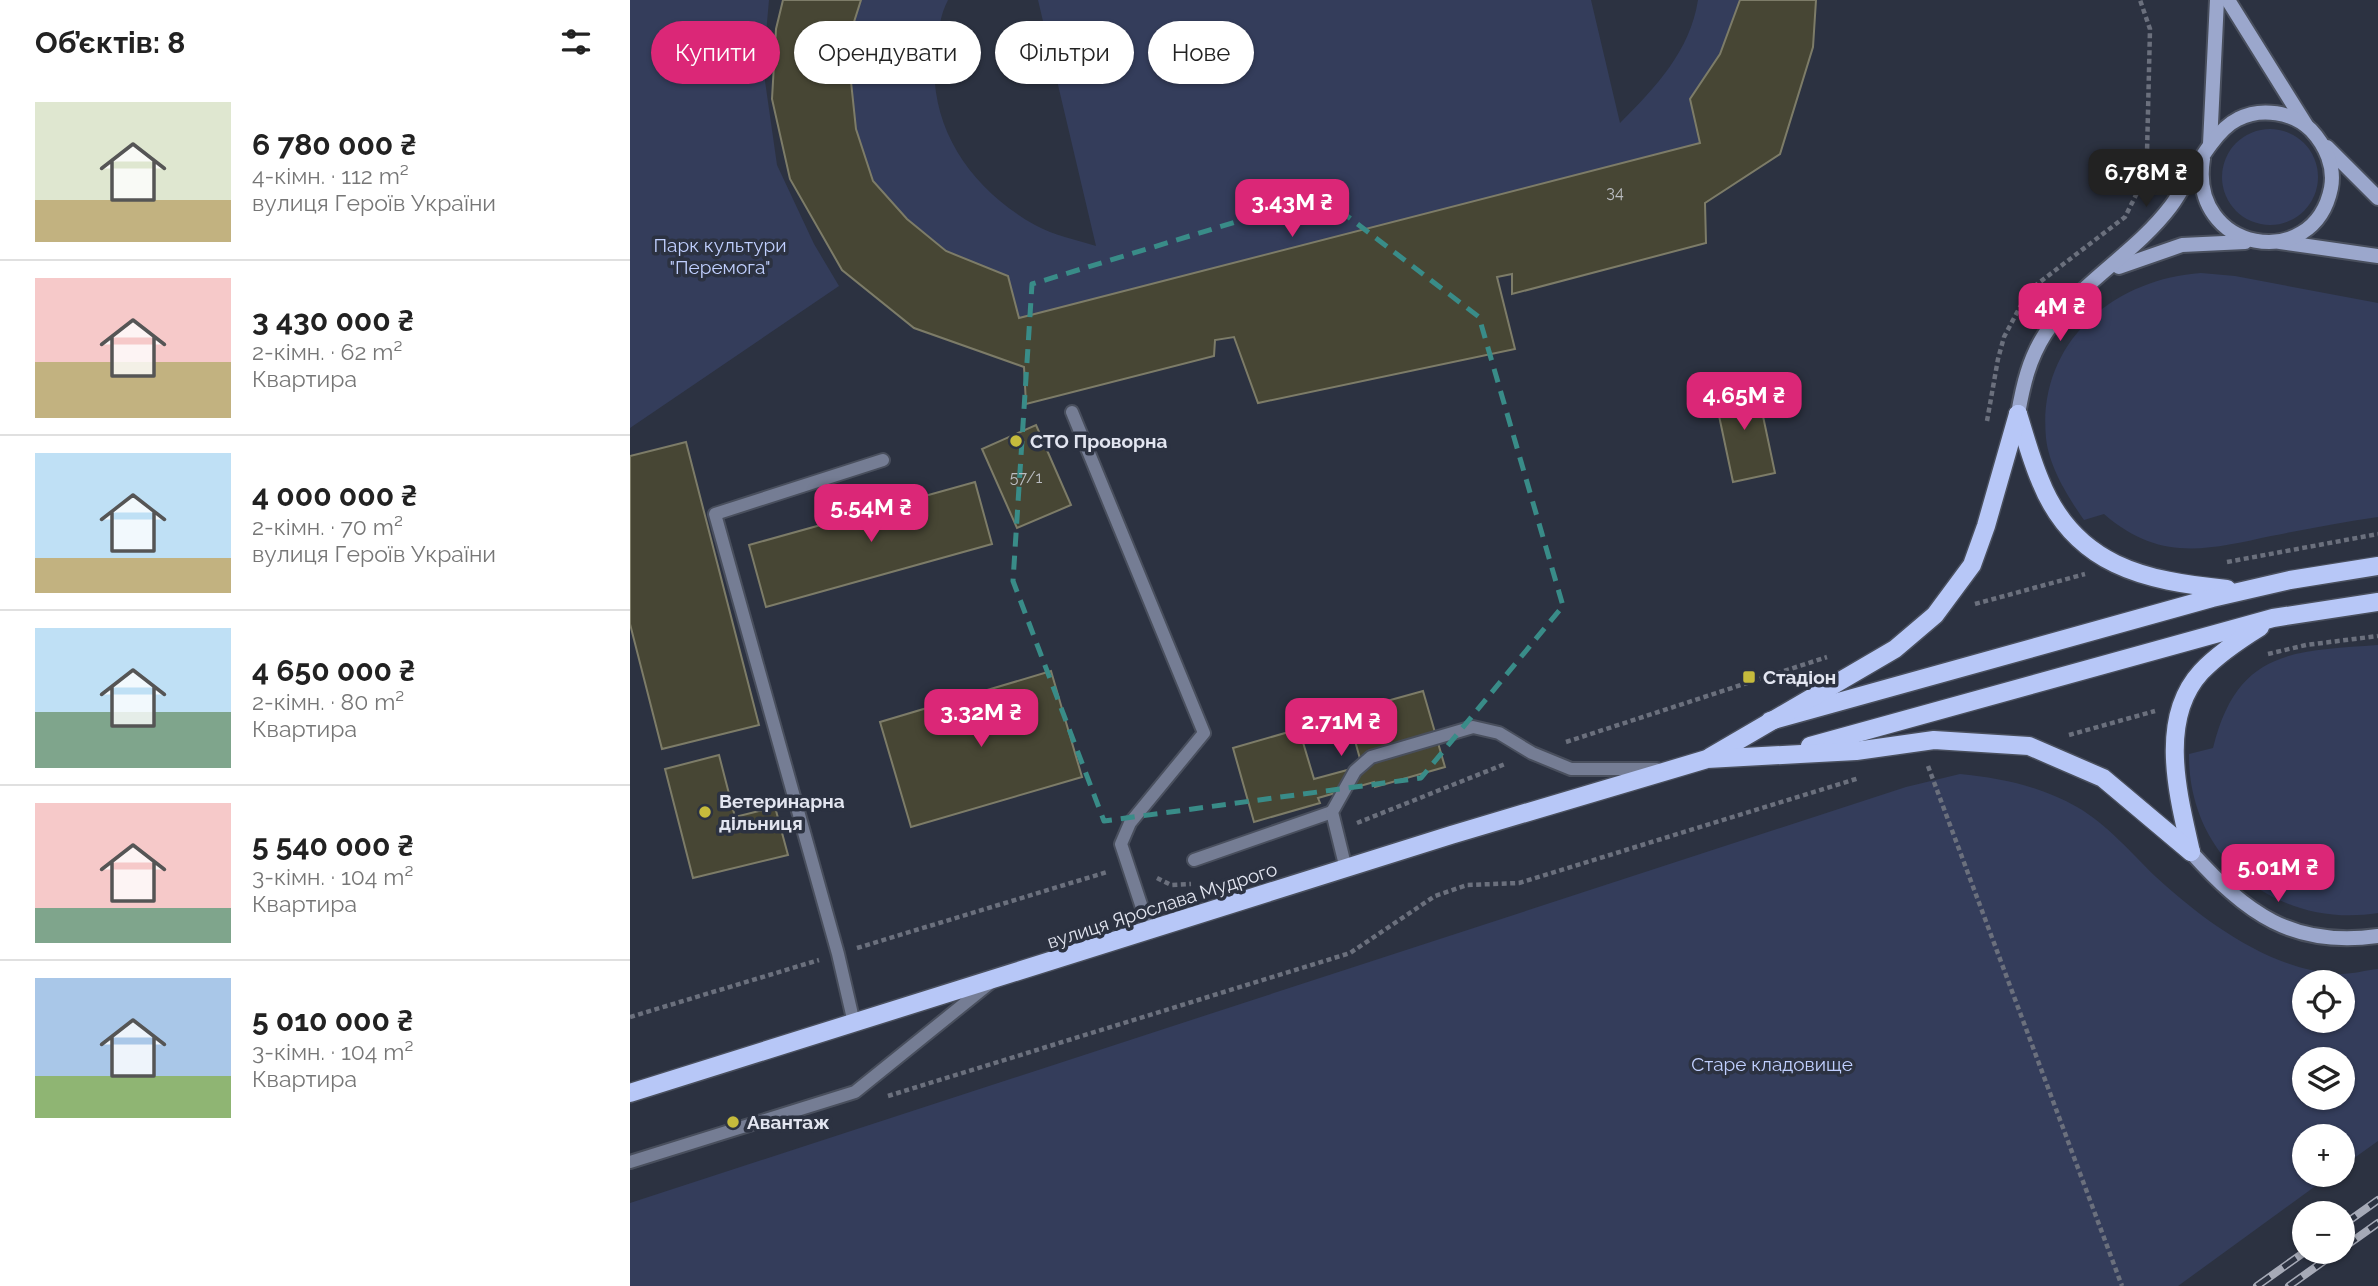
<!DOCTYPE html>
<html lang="uk">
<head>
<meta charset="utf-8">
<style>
  :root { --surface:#fff; --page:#f6f6f6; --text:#222; --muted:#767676; --line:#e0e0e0; --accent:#db2777 }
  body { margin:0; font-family:Raleway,sans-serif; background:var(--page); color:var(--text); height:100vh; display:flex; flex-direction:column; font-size:26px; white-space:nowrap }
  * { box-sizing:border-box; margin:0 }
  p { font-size:23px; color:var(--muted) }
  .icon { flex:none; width:38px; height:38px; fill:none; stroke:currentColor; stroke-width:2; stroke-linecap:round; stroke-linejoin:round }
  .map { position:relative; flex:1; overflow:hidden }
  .sheet { display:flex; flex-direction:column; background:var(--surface); width:630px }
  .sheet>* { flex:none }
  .hud { position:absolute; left:21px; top:21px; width:665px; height:63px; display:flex; gap:14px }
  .tools { position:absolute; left:1662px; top:970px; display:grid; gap:14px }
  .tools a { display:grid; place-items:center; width:63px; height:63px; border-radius:50%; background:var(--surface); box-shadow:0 2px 5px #0004; font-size:35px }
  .price { position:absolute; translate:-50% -60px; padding:0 16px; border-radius:14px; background:var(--accent); color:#fff; font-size:23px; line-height:46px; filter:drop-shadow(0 2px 4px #0008) }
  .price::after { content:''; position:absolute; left:50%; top:42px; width:21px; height:16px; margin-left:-10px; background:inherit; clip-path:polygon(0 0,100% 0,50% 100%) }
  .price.selected { background:#222; color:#fff }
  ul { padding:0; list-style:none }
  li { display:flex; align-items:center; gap:21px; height:175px; padding:0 35px }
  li+li { border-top:2px solid var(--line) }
  li span { display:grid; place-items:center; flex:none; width:196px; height:140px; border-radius:0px; color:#555 }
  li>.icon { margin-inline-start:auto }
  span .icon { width:84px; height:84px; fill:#fffc; stroke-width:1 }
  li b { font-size:30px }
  h2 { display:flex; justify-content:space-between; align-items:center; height:84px; padding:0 35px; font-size:30px }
  .tag { padding:0 24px; border-radius:32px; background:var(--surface); box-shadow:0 2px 5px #0004; font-size:24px; line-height:63px }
  .tag.selected { background:var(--accent); color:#fff }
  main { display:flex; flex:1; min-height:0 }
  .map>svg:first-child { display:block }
  .green { fill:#343d5b; fill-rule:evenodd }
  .building { fill:#474634; stroke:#7d7c68; stroke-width:2 }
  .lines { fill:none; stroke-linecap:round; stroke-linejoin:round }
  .lane-casing { stroke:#494f5d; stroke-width:16 }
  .secondary-casing { stroke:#494f5d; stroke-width:18 }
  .primary-casing { stroke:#494f5d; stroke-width:21 }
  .path { stroke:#6b707d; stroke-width:4.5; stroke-dasharray:5 3.5; stroke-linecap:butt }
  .lane { stroke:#757d94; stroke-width:12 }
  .secondary { stroke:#9ba7cc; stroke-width:14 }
  .primary { stroke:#b7c7f7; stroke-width:18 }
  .rail-casing { stroke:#a6aab7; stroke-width:8 }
  .rail { stroke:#2c3241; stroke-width:5; stroke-dasharray:16; stroke-linecap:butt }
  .marked { fill:none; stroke:#398c88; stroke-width:5; stroke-dasharray:14 9; stroke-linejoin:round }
  .poi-dot { fill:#c6bb3c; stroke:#2c3241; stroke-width:2.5 }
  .labels { text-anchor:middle; stroke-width:7; stroke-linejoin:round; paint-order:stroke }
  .number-label { font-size:16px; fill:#bbbdc1 }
  .park-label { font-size:19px; fill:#c1d0ff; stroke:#2c3241 }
  .poi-label { font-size:19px; font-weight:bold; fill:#e2e5f0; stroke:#2c3241; text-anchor:start }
  .street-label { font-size:19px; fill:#e2e5f0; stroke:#2c3241 }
</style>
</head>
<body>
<main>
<section class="sheet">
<h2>Об’єктів: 8<svg class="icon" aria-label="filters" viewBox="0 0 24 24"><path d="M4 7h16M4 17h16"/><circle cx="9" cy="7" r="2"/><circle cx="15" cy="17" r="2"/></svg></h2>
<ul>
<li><span style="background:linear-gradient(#dfe7d0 70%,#c2b280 0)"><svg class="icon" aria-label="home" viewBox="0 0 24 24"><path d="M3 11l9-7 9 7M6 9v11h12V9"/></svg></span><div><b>6 780 000 ₴</b><p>4-кімн. · 112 m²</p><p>вулиця Героїв України</p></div></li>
<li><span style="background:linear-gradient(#f6c9c9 60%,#c2b280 0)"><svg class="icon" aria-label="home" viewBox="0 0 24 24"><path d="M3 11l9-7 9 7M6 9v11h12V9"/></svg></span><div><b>3 430 000 ₴</b><p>2-кімн. · 62 m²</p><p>Квартира</p></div></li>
<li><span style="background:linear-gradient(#bfe0f5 75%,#c2b280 0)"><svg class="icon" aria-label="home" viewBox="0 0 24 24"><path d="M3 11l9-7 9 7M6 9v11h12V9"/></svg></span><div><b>4 000 000 ₴</b><p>2-кімн. · 70 m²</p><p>вулиця Героїв України</p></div></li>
<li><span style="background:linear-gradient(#bfe0f5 60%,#7fa58c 0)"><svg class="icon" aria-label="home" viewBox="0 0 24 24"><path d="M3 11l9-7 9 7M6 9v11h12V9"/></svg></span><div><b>4 650 000 ₴</b><p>2-кімн. · 80 m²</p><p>Квартира</p></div></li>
<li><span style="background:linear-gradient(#f6c9c9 75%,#7fa58c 0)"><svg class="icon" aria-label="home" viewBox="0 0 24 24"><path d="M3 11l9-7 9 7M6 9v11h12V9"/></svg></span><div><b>5 540 000 ₴</b><p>3-кімн. · 104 m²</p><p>Квартира</p></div></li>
<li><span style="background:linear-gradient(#a9c7e8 70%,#8fb573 0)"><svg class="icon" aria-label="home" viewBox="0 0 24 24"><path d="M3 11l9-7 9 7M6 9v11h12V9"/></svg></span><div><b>5 010 000 ₴</b><p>3-кімн. · 104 m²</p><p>Квартира</p></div></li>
</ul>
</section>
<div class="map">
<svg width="1748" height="1286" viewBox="0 0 1748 1286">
  <rect width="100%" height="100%" fill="#2c3241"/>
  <!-- green -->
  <g class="green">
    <polygon points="0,0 139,0 133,67 147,165 184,244 209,286 0,428"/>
    <path d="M231 0H318C310 15 309 30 306 46 295 123 339 188 405 225 423 235 446 240 466 246L408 0H961L990 123C1026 87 1060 51 1068 0H1110L1090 54 1060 99 1070 143 389 318 277 219 243 181 226 129 220 72 224 22Z"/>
    <circle cx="1640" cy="177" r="48"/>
    <path d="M1571 273 1605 276 1748 303V517C1712 522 1677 529 1641 536 1577 550 1529 562 1474 514L1454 520C1438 497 1419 467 1416 438 1407 343 1483 279 1571 273Z"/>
    <path d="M1748 645V913C1647 929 1558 858 1559 754L1583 748C1607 651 1660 651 1748 645Z"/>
    <path d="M1330 774C1371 778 1410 786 1447 807 1477 824 1501 853 1526 877 1575 922 1643 972 1711 974 1723 974 1736 970 1748 969V1141L1713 1166V1136H1675V1174H1702L1548 1286H0V1203L1276 787ZM1675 982H1713V1020H1675ZM1675 1059H1713V1097H1675Z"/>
  </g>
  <!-- building -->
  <g class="building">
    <polygon points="153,0 231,0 224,22 220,72 226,129 243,181 277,219 316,251 378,276 389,318 1070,143 1060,99 1090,54 1110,0 1186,0 1183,47 1150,154 1075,203 1076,243 882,294 882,274 867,277 885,349 628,403 604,337 585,340 584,356 396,404 394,367 284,328 212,270 160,179 142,99 146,29"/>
    <polygon points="1126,383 1145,473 1103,482 1084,392"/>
    <polygon points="406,425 441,505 387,528 352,449"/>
    <polygon points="56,442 129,725 32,749 0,624 0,456"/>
    <polygon points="345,482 362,544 136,607 119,545"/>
    <polygon points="421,671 452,777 281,827 250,722"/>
    <polygon points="793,691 815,767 745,787 744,782 688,798 690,803 624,822 603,748 669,729 684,779 732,766 717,712"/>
    <polygon points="89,755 105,817 145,807 158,855 63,878 35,769"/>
  </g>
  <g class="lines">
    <defs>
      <g id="lane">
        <polyline points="442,412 574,733 500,823 491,844 520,932"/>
        <polyline points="564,860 702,812"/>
        <polyline points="716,869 702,812 725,771 741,757 843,727 869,733 902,753 941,769 1027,769"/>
        <polyline points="224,1023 208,954 85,514 253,460"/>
        <polyline points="0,1162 225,1092 360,983"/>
      </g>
      <g id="secondary">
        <polyline points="1598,0 1676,125"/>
        <polyline points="1580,144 1587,0"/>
        <polyline points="1697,147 1748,198"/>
        <polyline points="1650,242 1748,256"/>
        <polyline points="1489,267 1552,245 1615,242"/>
        <path d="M1388 414C1393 385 1399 359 1415 334 1448 283 1504 255 1541 206 1559 181 1581 132 1608 119 1631 107 1663 112 1681 130 1696 146 1705 167 1701 188 1684 274 1558 252 1573 159"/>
        <path d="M1561 852C1616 913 1662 948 1748 936"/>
      </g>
      <g id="primary">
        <path d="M1388 414C1395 436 1401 459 1410 480 1444 566 1515 581 1597 589"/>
        <polyline points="1140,721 1582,598 1660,580 1748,566"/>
        <polyline points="1180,746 1643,618 1748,602"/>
        <polyline points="1080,757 1265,649 1305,615 1342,565 1356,526 1388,414"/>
        <path d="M1561 852C1549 798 1527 720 1571 672 1588 654 1609 640 1630 627"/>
        <polyline points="0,1093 821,835 1077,759 1226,751 1304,740 1399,746 1473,778 1561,852"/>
      </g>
    </defs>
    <!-- lane casing -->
    <use href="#lane" class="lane-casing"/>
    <!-- secondary casing -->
    <use href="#secondary" class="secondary-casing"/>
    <!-- primary casing -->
    <use href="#primary" class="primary-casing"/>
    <!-- path -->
    <g class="path">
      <polyline points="1357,421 1368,359 1374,337 1390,307 1406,285 1495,217 1509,189 1517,153 1520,29 1510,0"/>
      <polyline points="1597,562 1748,534"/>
      <polyline points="1345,604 1455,574"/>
      <polyline points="1638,654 1676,645 1748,636"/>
      <polyline points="1439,735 1525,711"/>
      <polyline points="936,742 1197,657"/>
      <polyline points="1298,766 1492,1286"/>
      <polyline points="727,823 875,764"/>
      <polyline points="527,878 541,885 561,884"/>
      <polyline points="227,948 477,872"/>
      <polyline points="0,1017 189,960"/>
      <polyline points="258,1096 720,953 805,896 837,885 889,883 1229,778"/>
    </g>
    <!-- lane -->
    <use href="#lane" class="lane"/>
    <!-- secondary -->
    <use href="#secondary" class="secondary"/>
    <!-- primary -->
    <use href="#primary" class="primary"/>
    <defs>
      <g id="rail">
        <polyline points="1713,1225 1748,1200"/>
        <polyline points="1713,1248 1748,1223"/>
        <polyline points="1627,1286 1676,1251"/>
        <polyline points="1659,1286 1708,1251"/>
      </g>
    </defs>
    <!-- rail casing -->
    <use href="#rail" class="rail-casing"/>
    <!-- rail -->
    <use href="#rail" class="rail"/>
  </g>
  <!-- marked area -->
  <path class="marked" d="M691 196 849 317 933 606 791 778 474 821 383 581 402 284Z"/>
  <!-- markers -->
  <g class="poi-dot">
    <circle cx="386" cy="441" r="7"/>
    <rect x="1112" y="670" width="14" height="14" rx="3.5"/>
    <circle cx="75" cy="812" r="7"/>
    <circle cx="103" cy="1122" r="7"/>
  </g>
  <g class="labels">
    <!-- number labels -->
    <g class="number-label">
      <text x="985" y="198">34</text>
      <text x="396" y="483">57/1</text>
    </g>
    <!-- park labels -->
    <g class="park-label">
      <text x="90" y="252">Парк культури<tspan x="90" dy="22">"Перемога"</tspan></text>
      <text x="1142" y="1071">Старе кладовище</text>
    </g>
    <!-- poi labels -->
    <g class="poi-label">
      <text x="400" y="448">СТО Проворна</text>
      <text x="1133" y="684">Стадіон</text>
      <text x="89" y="808">Ветеринарна<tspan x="89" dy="22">дільниця</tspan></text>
      <text x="117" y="1129">Авантаж</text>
    </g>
    <!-- street labels -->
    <g class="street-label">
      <text transform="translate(532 905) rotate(-18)" y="7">вулиця Ярослава Мудрого</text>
    </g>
  </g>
</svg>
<div class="tools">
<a><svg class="icon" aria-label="locate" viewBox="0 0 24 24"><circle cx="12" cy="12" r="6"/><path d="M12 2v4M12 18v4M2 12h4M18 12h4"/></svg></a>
<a><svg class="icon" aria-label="layers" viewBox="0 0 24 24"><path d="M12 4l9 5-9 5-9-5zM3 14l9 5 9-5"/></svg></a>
<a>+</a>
<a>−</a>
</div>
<b class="price selected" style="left:1516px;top:209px">6.78M ₴</b>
<b class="price" style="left:662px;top:239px">3.43M ₴</b>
<b class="price" style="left:1430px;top:343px">4M ₴</b>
<b class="price" style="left:1114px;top:432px">4.65M ₴</b>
<b class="price" style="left:241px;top:544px">5.54M ₴</b>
<b class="price" style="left:351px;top:749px">3.32M ₴</b>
<b class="price" style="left:711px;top:758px">2.71M ₴</b>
<b class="price" style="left:1648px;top:904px">5.01M ₴</b>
<div class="hud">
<a class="tag selected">Купити</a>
<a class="tag">Орендувати</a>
<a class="tag">Фільтри</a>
<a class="tag">Нове</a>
</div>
</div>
</main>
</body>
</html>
